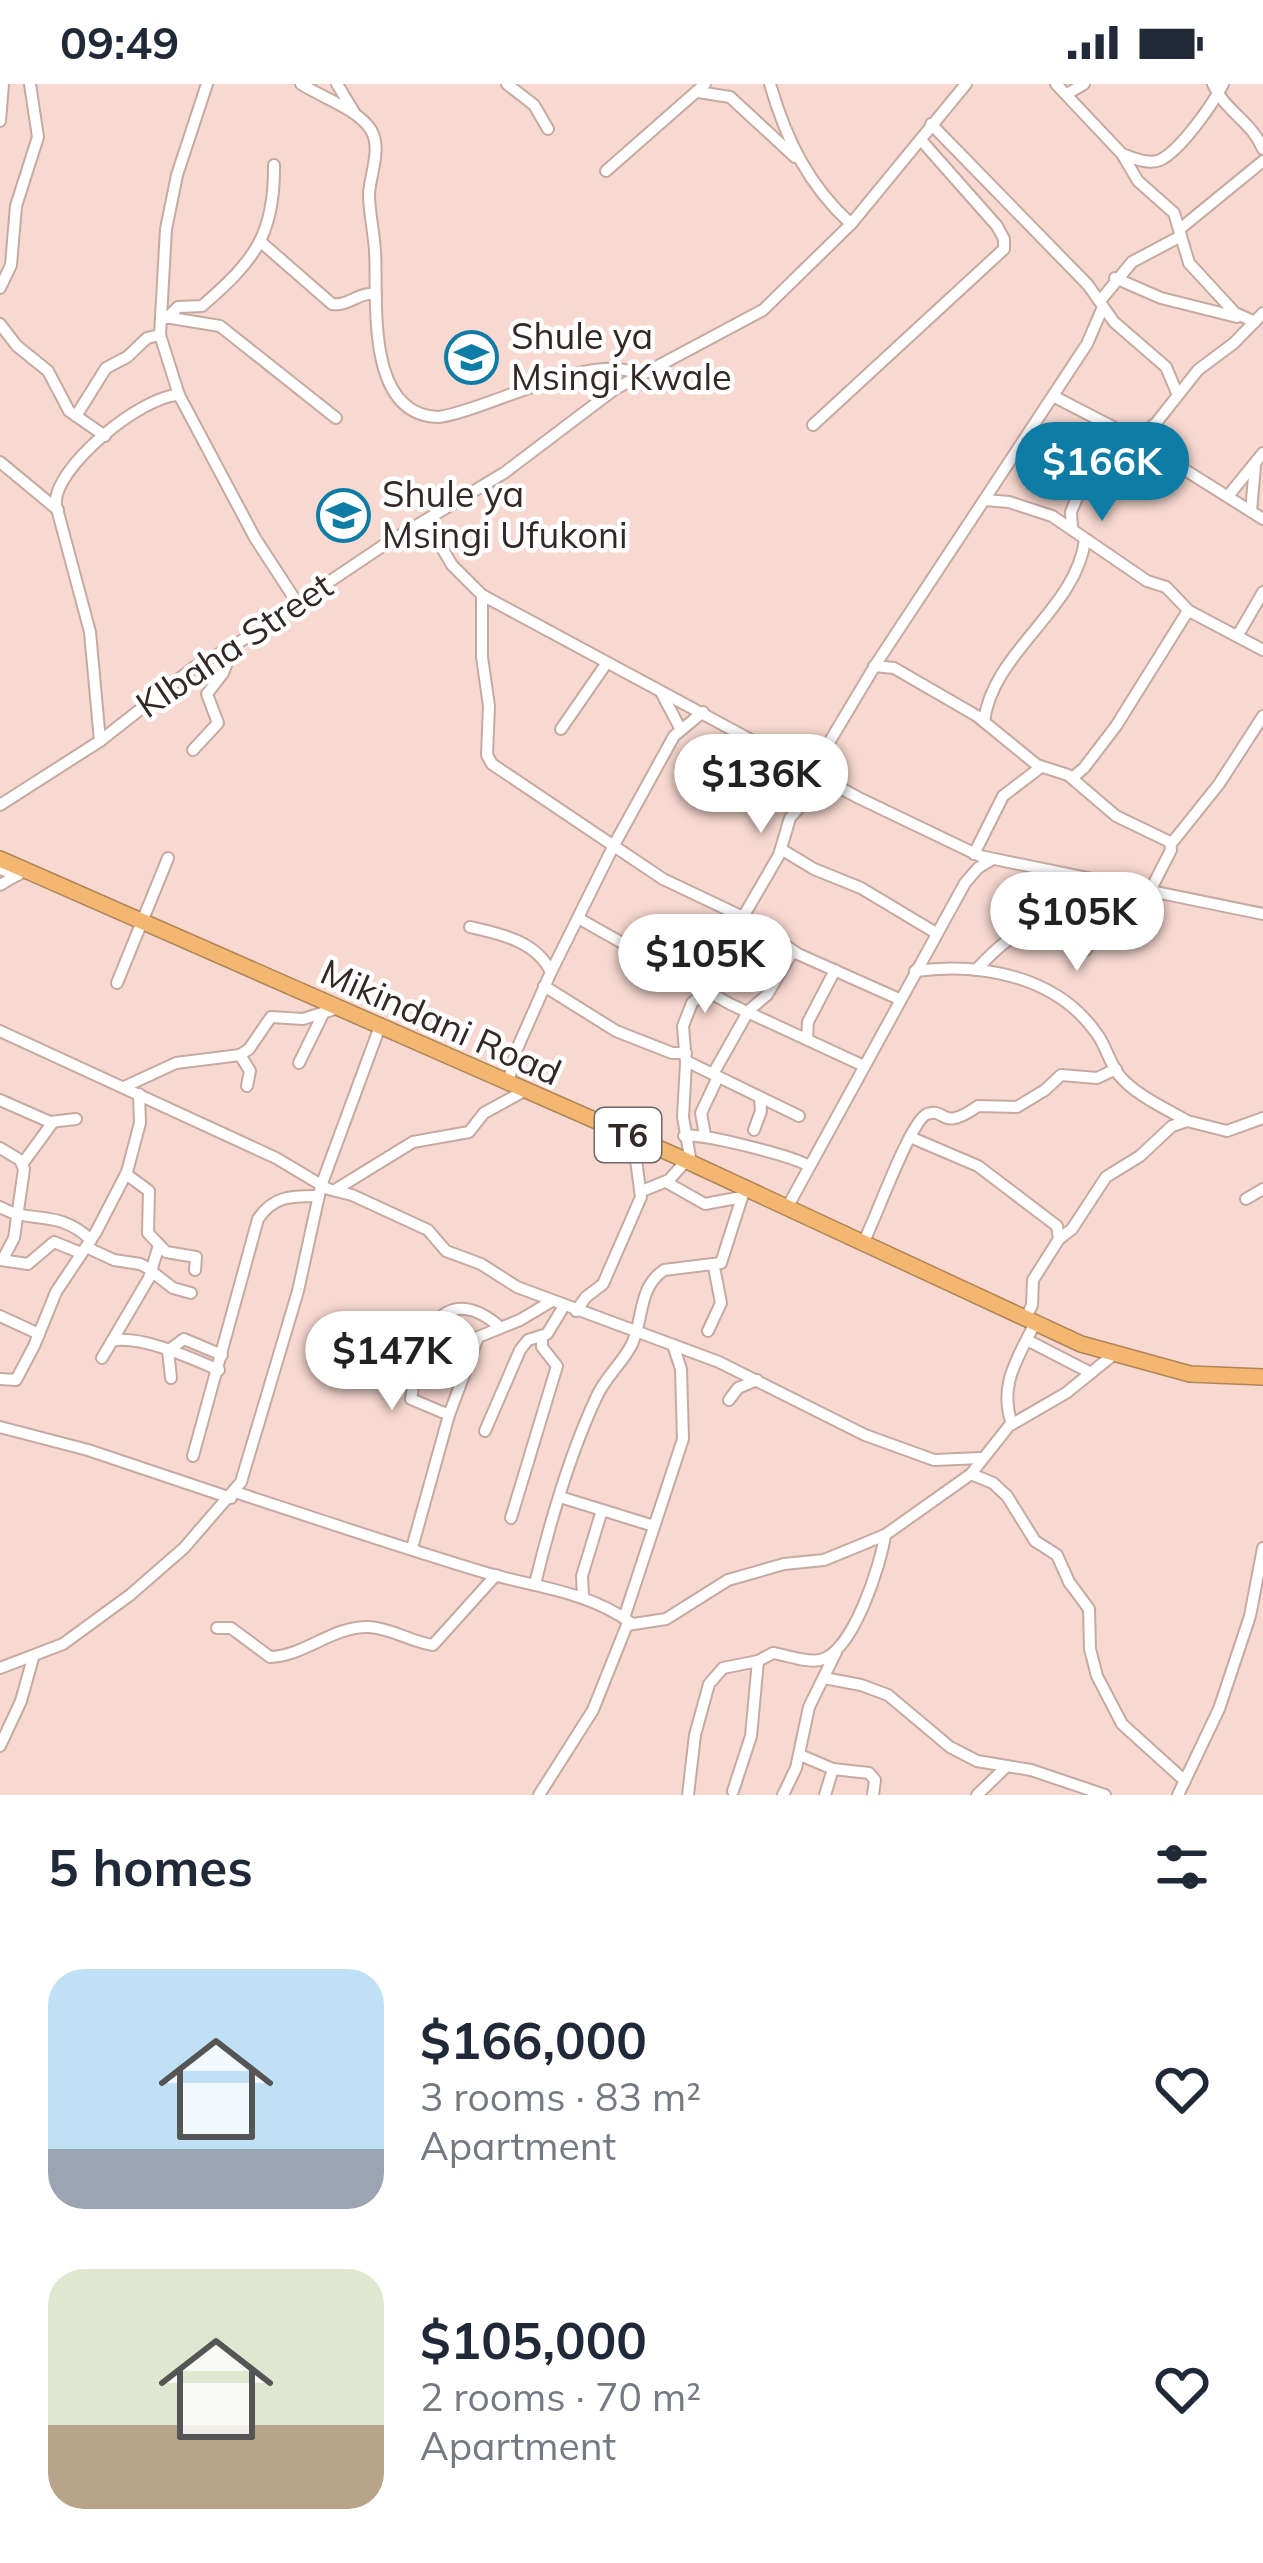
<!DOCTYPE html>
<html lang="en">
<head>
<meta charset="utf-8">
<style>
  :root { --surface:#fff; --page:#f6f6f7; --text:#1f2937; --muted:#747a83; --accent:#0e7ca5 }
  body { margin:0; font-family:Mulish,sans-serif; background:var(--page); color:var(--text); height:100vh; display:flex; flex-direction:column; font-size:45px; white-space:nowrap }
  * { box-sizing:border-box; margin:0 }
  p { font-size:39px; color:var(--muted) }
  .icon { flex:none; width:66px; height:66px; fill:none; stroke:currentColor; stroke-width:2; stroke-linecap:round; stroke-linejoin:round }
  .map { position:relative; height:1711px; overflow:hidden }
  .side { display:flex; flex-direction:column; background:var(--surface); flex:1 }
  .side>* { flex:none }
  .price { position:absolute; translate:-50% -102px; padding:0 27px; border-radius:42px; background:#fff; color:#222; font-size:39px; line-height:78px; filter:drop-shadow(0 3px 6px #0008) }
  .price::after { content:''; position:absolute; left:50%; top:72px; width:36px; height:27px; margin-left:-18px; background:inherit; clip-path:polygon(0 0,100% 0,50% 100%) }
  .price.selected { background:var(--accent); color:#fff }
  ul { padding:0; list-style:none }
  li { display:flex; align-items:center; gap:36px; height:300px; padding:0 48px }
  li span { display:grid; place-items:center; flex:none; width:336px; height:240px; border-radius:36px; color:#555 }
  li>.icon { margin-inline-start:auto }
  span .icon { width:144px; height:144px; fill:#fffc; stroke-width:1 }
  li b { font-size:51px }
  h2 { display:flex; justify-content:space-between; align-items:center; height:144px; padding:0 48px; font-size:51px }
  .status { display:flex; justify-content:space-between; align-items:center; height:84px; padding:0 60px; background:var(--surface); direction:ltr }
  .status svg { height:33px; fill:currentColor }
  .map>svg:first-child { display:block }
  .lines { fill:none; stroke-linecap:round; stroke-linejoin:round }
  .minor-casing { stroke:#c6aaa2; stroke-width:14 }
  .highway-casing { stroke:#b08557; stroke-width:18 }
  .minor { stroke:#fff; stroke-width:10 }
  .highway { stroke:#f3b772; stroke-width:15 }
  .labels { text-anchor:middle; stroke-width:9; stroke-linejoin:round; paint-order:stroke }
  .shield { fill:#fff; stroke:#706866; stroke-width:3 }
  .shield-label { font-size:33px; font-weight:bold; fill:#332825 }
  .poi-label { font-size:36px; fill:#332825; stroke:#fff; text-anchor:start }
  .street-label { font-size:36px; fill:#332825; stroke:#fff }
</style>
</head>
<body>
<div class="status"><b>09:49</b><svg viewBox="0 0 49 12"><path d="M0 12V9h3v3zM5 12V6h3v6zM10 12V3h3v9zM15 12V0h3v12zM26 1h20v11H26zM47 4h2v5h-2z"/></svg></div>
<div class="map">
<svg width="1263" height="1711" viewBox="0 0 1263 1711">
  <rect width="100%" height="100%" fill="#f7d9d1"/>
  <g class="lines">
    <defs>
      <g id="minor">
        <polyline points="207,0 177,91 166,145 160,251 179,311 255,454 296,517"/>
        <path d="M301 0C321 13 358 25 371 46 382 64 370 91 369 110 369 129 374 148 375 167 378 214 364 332 439 333 489 326 596 264 641 292"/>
        <polyline points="337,0 354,28"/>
        <polyline points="507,0 534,21 548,45"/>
        <path d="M770 0C786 55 808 101 851 140"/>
        <polyline points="1056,0 1122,70 1138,97 1174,129 1189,179 1235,229 1255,238"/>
        <path d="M1213 0C1224 26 1252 38 1263 65"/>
        <polyline points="698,8 730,13 795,73"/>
        <polyline points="1067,10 1084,0"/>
        <polyline points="0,37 3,0"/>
        <polyline points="931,40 1088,201 1114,238 1166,283 1177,309"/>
        <path d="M1122 70C1133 74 1149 81 1160 76 1180 67 1213 20 1223 0"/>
        <polyline points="606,87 705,0"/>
        <polyline points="1181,144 1263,77"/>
        <path d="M262 159 332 220C349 223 360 206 376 211"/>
        <polyline points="1115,194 1161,214 1237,233"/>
        <polyline points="0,204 11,181 16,122 38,53 30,0"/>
        <polyline points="1100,217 1132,178 1181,152"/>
        <polyline points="165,233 220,242 336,334"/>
        <path d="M167 234 178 223 202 222C254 177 275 151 274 81"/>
        <polyline points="0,240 17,262 48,287 69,327 105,352"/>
        <polyline points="1053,312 1136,355 1263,435"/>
        <polyline points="76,332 106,284 127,273 147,254 160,251"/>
        <polyline points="813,341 1004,165 1004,155 997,142 921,56"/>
        <polyline points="0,378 58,426"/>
        <polyline points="1228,412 1263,369"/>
        <polyline points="985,416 1009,418 1052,432 1147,497 1166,503 1190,528"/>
        <polyline points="1251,427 1255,382"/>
        <polyline points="426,437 452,481 482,511 859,714 980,772 1263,830"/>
        <polyline points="1072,444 1071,428 1083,399 1156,339 1198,286 1234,259 1263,229"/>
        <polyline points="482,511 482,573 489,622 487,671 492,680 663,795 743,833 798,870 899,915"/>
        <polyline points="1238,551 1263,508"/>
        <polyline points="874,582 894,584 977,632 1037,681 1068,691 1116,732 1170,758 1171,766 1150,807"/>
        <polyline points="662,610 680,644"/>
        <path d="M984 638C992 568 1076 526 1085 456"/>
        <polyline points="561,645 606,580"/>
        <path d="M100 657 90 548 56 421C52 384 143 311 179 311"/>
        <polyline points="193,666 218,639 207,610 223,589 233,564"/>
        <polyline points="812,687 876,580 1087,260 1103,223"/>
        <polyline points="1072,694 1084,684 1116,642 1186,530 1191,528 1263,566"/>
        <polyline points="0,721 100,657 193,584 235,561 384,461 504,389 615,305 763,226 851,140 966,0"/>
        <polyline points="1171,760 1219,700 1263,632"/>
        <polyline points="781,765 814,785 861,804 936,849"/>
        <polyline points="974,770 1003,712 1041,683"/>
        <polyline points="0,785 18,791"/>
        <polyline points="0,801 24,787"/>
        <polyline points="743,833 779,771 790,734 806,716 816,688"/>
        <polyline points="578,834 730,920 864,982"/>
        <path d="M470 843C501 850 536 857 551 888"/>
        <path d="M976 886C990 871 1025 834 1048 844 1059 848 1070 860 1079 867L1086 866 1119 802"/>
        <path d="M915 887C981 878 1057 892 1097 950 1106 962 1109 978 1119 991 1135 1011 1165 1024 1187 1037"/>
        <polyline points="117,899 168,774"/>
        <polyline points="544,902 616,947 672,969 686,969"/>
        <polyline points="747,928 767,911 793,867"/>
        <polyline points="0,947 276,1074 328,1105 352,1111 428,1146 446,1167 481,1180 517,1203 719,1278 865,1351 934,1376 981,1374"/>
        <polyline points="807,955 808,938 835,886"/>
        <polyline points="240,971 250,987 247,1002"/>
        <polyline points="686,977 799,1032"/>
        <polyline points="299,979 324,928"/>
        <polyline points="713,990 748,928"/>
        <polyline points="508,1000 516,967 551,888 614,761 674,652 703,628"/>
        <polyline points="124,1003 176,979 240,971 249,965 271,933 303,935 335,925"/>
        <polyline points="0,1016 50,1038 76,1035"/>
        <polyline points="754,1046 761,1027 760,1015"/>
        <polyline points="705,1051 701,1029 718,993"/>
        <path d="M684 1052C699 1048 793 1072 809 1082"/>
        <polyline points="910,1053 978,1082 1057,1142 1059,1155 1033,1196 1032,1221 1026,1234"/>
        <polyline points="0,1064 20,1076 24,1085 14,1154 3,1175"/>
        <polyline points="23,1079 53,1038"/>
        <polyline points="691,1079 683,1033 686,979 683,942 692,919 707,906"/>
        <polyline points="126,1090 149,1107 148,1149 166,1168 196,1173 195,1186"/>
        <polyline points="666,1098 705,1120 742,1113"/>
        <polyline points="335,1106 413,1058 469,1048 484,1029 524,1007"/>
        <polyline points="642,1107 669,1096 686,1077"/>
        <polyline points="1246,1115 1263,1105"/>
        <polyline points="788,1122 965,799 978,784 991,776"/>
        <path d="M0 1123C32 1141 58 1124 91 1156"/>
        <polyline points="1059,1155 1072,1145 1106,1093 1140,1072 1172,1042 1187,1037 1227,1047 1263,1034"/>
        <path d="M863 1159C875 1137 910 1037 927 1030 947 1023 940 1049 978 1022L1017 1023 1045 1006 1061 991 1097 994 1116 985"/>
        <polyline points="86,1163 114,1176 140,1180 152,1186"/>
        <polyline points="0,1176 28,1180 54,1158 81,1169"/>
        <polyline points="151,1187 173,1204 191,1209"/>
        <polyline points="576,1227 586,1213 603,1200 641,1113 633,1054"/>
        <polyline points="0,1232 39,1250"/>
        <path d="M432 1243C452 1214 478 1224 500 1243"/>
        <polyline points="708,1247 721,1219 714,1183"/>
        <polyline points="1027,1256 1091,1289"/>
        <path d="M112 1257C139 1250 193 1275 219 1286"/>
        <polyline points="168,1266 171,1294"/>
        <polyline points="169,1266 184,1255 222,1271"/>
        <polyline points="102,1274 149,1194 159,1161"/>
        <polyline points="416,1285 411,1315 449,1331"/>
        <polyline points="0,1295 16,1296 34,1262 56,1208 96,1148 127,1088 140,1039 139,1010"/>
        <polyline points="729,1316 738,1304 757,1296"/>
        <path d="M1012 1340C998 1301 1018 1274 1035 1239"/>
        <polyline points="0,1343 88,1366 231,1414"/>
        <polyline points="485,1347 520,1266 528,1256 547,1250 564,1222"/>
        <path d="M193 1372 258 1135C274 1111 293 1112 319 1112"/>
        <polyline points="971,1390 993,1399 1007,1412 1035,1457 1057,1471 1069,1498 1089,1525 1090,1565 1097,1592 1122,1640 1185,1697"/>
        <path d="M235 1408C317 1435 400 1463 483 1488 533 1503 588 1507 631 1539"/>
        <polyline points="560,1413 654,1442"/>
        <polyline points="511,1434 557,1282 542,1263 542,1254"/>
        <polyline points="412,1464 449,1331 478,1253 520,1236 552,1217"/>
        <path d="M535 1500C550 1438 569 1372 596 1314 605 1293 622 1280 632 1260 644 1233 638 1204 664 1186L721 1179 745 1104"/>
        <polyline points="583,1514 582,1492 602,1426"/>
        <polyline points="624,1534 683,1355 681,1285 673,1261"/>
        <path d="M217 1544H231L270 1573C305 1572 332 1542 369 1543 391 1544 411 1558 433 1561L496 1491"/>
        <polyline points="0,1584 63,1560 130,1511 184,1464 241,1398 298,1207 321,1102 379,945"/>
        <polyline points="824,1594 861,1601 888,1611 950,1663 977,1677 1031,1686 1105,1711"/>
        <polyline points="0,1662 21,1617 33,1574"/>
        <polyline points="800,1671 833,1685 869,1689 875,1696 873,1711"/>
        <path d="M733 1707 751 1652 758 1577 773 1569C787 1571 806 1579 820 1576 853 1569 881 1480 885 1451"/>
        <polyline points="539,1711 593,1626 627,1541 666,1535 728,1496 784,1480 824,1476 885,1451 971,1390 1009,1342 1066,1309 1113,1271"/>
        <polyline points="688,1711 695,1651 709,1600 723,1584 758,1577"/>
        <polyline points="783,1711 796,1684 809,1623 836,1568"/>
        <polyline points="825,1711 833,1685"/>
        <polyline points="977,1711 1007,1682"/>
        <polyline points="1178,1711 1219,1625 1250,1532 1263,1464"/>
      </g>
      <polyline id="highway" points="0,775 674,1071 1081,1260 1190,1290 1263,1293"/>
    </defs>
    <!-- minor casing -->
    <use href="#minor" class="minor-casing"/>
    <!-- highway casing -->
    <use href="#highway" class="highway-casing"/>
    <!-- minor -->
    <use href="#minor" class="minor"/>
    <!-- highway -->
    <use href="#highway" class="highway"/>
  </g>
  <!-- icons -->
  <defs>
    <symbol id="school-ring" viewBox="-11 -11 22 22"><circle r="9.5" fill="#fff" stroke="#0e7ca5" stroke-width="1.5"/><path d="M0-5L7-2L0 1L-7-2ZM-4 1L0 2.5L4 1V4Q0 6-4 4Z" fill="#0e7ca5"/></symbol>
  </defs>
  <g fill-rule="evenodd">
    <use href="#school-ring" x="442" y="244" width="59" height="59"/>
    <use href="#school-ring" x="314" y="402" width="59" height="59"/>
  </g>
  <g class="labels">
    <!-- shield labels -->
    <rect class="shield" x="595" y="1024" width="66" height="54" rx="9"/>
    <g class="shield-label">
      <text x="628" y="1063">T6</text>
    </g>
    <!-- poi labels -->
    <g class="poi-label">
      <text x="511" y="265">Shule ya<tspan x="511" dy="41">Msingi Kwale</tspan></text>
      <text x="382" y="423">Shule ya<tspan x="382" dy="41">Msingi Ufukoni</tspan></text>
    </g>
    <!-- street labels -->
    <g class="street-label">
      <text transform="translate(234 561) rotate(-34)" y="13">KIbaha Street</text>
      <text transform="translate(441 938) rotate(24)" y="13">Mikindani Road</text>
    </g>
  </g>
</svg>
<b class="price selected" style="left:1102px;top:440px">$166K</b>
<b class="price" style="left:761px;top:752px">$136K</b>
<b class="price" style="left:1077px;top:890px">$105K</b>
<b class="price" style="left:705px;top:932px">$105K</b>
<b class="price" style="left:392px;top:1329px">$147K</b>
</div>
<section class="side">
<h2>5 homes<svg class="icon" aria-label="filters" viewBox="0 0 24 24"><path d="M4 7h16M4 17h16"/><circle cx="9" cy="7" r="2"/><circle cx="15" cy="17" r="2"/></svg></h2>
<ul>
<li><span style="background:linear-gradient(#bfe0f5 75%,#9aa5b1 0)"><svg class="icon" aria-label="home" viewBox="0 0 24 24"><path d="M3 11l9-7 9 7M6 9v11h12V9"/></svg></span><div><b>$166,000</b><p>3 rooms · 83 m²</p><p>Apartment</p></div><svg class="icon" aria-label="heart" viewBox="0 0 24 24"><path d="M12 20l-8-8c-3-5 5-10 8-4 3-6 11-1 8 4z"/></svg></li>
<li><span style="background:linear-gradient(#dfe7d0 65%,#b9a48a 0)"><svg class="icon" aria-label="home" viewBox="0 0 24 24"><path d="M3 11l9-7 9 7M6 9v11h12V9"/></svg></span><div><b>$105,000</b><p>2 rooms · 70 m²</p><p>Apartment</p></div><svg class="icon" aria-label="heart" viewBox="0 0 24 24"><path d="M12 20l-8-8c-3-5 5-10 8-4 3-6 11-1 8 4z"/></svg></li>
</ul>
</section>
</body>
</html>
